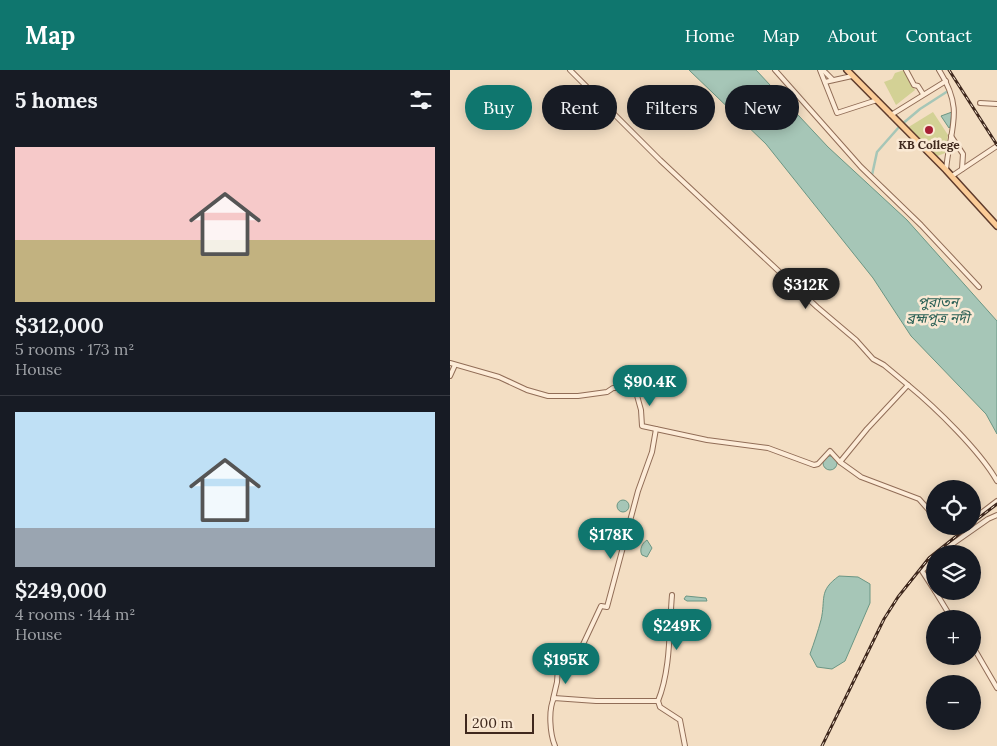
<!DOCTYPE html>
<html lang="en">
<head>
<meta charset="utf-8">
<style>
  :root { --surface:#171b24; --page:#242831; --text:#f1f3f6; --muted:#9ea1a6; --line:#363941; --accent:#0f766e }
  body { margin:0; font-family:Lora,"Noto Sans Bengali",serif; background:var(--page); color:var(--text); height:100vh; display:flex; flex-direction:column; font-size:19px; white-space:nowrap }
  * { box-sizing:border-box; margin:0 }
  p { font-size:16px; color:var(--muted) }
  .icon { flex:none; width:28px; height:28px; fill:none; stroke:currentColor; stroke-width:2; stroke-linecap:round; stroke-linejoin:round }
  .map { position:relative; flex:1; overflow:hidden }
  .side { display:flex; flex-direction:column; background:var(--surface); width:450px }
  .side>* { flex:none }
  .banner { position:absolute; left:15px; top:15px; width:456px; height:45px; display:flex; gap:10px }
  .buttons { position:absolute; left:476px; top:410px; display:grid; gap:10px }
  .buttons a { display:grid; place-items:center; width:55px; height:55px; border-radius:50%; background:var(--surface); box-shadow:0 2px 12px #0003; font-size:25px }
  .scale { position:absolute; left:15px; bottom:12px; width:69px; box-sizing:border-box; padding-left:5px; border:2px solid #3f281d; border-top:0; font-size:14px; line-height:18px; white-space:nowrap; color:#3f281d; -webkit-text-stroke:4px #fae9d4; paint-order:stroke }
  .price { position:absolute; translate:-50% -42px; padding:0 11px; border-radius:18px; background:var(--accent); color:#fff; font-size:16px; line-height:32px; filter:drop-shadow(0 1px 2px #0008) }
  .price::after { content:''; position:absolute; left:50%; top:30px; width:15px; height:11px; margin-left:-8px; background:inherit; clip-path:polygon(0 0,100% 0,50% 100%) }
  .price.current { background:#222; color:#fff }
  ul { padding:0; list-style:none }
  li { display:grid; align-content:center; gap:10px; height:265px; padding:0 15px }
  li+li { border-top:1px solid var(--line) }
  li span { display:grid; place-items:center; height:155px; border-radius:0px; color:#555 }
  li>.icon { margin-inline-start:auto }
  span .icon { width:90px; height:90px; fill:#fffc; stroke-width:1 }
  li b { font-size:21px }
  h2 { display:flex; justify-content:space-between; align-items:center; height:60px; padding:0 15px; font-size:21px }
  .tag { padding:0 18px; border-radius:22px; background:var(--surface); box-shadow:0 2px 12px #0003; font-size:18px; line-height:45px }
  .tag.current { background:var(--accent); color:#fff }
  header { display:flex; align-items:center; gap:30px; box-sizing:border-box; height:70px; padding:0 25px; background:var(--accent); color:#fff }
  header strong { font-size:24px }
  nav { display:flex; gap:28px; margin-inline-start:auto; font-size:18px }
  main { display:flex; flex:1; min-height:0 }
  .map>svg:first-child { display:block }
  .green { fill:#d3d195 }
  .water { fill:#a6c6b7; stroke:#6b9684 }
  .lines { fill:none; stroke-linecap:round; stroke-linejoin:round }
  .canal { stroke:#a6c6b7; stroke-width:2.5 }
  .minor-casing { stroke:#916d57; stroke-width:6 }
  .major-casing { stroke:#5e3b2c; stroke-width:8 }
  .minor { stroke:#fdecd8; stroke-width:4 }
  .major { stroke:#fbcc97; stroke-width:5 }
  .rail-casing { stroke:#3f281d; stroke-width:3 }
  .rail { stroke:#fae9d4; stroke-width:1; stroke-dasharray:4; stroke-linecap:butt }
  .poi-dot { fill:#a71f35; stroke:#fae9d4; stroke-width:2 }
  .labels { text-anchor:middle; stroke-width:5; stroke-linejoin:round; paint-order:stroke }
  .poi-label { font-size:12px; font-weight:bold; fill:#3f281d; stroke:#fae9d4 }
  .water-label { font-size:14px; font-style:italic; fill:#2a6055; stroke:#fae9d4 }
</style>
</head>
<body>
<header>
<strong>Map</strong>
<nav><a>Home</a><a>Map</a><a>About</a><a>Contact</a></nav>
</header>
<main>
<section class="side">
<h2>5 homes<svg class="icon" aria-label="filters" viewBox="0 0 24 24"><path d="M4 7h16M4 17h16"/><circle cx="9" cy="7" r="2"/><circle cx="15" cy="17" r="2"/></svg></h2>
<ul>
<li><span style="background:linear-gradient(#f6c9c9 60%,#c2b280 0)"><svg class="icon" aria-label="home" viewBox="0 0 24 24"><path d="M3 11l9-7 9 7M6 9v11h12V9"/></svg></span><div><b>$312,000</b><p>5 rooms · 173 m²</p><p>House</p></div></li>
<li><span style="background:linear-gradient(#bfe0f5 75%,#9aa5b1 0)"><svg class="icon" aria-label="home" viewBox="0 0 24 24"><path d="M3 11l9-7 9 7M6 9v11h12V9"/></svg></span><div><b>$249,000</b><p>4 rooms · 144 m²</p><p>House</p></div></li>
</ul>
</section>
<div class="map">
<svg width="547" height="676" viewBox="0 0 547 676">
  <rect width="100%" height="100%" fill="#f3dec3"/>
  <!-- green -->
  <g class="green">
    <polygon points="454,0 465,20 446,35 434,12 442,9 445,3"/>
    <polygon points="483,42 498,65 495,83 485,87 457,58"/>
  </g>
  <!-- water -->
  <g class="water">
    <polygon points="239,0 306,0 378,77 457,150 547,251 547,364 536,344 461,266 423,208 316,74"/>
    <polygon points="502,42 500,57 499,58 491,46"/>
    <circle cx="380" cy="393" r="7"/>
    <circle cx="173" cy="436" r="6"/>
    <path d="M197 470 202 478 197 487 192 485C189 480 192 473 197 470Z"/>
    <path d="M389 506 408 507 420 514V533L395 591 382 599 367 597 360 584C364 573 368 561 371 550 376 529 368 521 389 506Z"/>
    <polygon points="236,526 256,528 257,531 237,531 234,529"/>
  </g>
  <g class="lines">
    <!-- canal -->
    <g class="canal">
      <polyline points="451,55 470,39 498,21"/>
      <polyline points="422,105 427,82 449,57"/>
    </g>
    <defs>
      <g id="minor">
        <polyline points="120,0 210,90 367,237 406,270 423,289 434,295 458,315 417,359 390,392 411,407 469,429 485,447"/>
        <polyline points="325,0 411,97 471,155 529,217"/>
        <polyline points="370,0 387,43 427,30"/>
        <polyline points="373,0 383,10"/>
        <polyline points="456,0 464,15 468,16 473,24"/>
        <path d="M489 0C515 41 500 57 496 100"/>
        <polyline points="375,12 402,6"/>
        <polyline points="530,33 547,34"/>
        <polyline points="441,45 496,11"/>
        <polyline points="501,66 513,84 512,99"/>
        <polyline points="502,106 547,76"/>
        <polyline points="0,293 49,307 77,320 98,326 128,326 157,322 163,318 176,318 186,322 191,340 192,356 257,370 318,378 364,395 368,394 380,381 390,392"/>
        <polyline points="0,306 5,295"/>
        <path d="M458 315C486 338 530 381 547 411"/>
        <polyline points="522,450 547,431"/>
        <polyline points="500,456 504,462 514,456"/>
        <polyline points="488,484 538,449 547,445"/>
        <polyline points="485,487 472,501 485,521"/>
        <polyline points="485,521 502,549"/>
        <polyline points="219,568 231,568"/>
        <polyline points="522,575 547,618"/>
        <polyline points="103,629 107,612 109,584 128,585 151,536 157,537 188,421 202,382 206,359"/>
        <path d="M208 631C221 599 219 559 222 525"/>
        <path d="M105 676C100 664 98 640 104 628L146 631H208L210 637 230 650 235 676"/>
      </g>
      <polyline id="major" points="397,0 496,100 547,156"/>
    </defs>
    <!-- minor casing -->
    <use href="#minor" class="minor-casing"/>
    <!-- major casing -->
    <use href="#major" class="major-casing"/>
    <!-- minor -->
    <use href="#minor" class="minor"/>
    <!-- major -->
    <use href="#major" class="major"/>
    <defs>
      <g id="rail">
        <polyline points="499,0 547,75"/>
        <polyline points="522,453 547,434"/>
        <polyline points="372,676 434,549 448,527 479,488 519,456"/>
      </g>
    </defs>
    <!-- rail casing -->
    <use href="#rail" class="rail-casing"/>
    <!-- rail -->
    <use href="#rail" class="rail"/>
  </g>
  <!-- markers -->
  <circle class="poi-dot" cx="479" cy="60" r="5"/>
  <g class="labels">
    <!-- poi labels -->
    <g class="poi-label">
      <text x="479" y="79">KB College</text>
    </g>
    <!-- water labels -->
    <g class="water-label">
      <text x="488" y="237">পুরাতন<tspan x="488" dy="16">ব্রহ্মপুত্র নদী</tspan></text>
    </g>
  </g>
</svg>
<div class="buttons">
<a><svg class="icon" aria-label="locate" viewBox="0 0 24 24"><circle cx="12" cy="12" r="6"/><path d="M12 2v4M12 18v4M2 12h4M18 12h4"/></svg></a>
<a><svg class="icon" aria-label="layers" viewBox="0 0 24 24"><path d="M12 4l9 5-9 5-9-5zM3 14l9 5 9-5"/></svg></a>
<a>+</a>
<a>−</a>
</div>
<div class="scale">200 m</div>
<b class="price current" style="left:356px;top:240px">$312K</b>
<b class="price" style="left:200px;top:337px">$90.4K</b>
<b class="price" style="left:161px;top:490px">$178K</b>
<b class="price" style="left:227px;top:581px">$249K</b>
<b class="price" style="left:116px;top:615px">$195K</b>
<div class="banner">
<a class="tag current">Buy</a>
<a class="tag">Rent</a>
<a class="tag">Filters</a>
<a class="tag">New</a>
</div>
</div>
</main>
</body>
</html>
